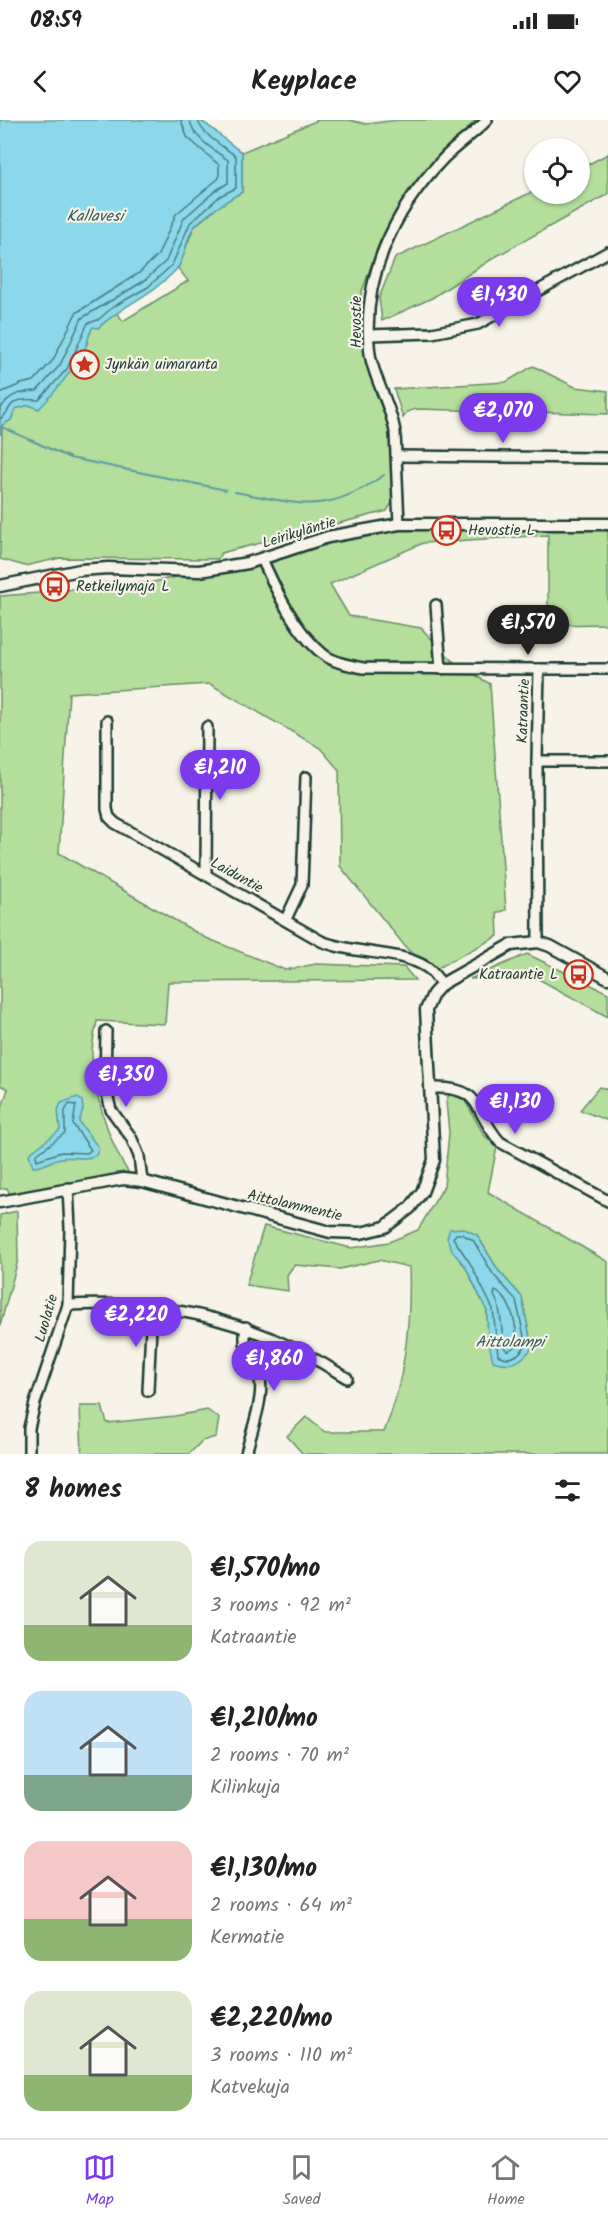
<!DOCTYPE html>
<html lang="en">
<head>
<meta charset="utf-8">
<style>
  :root { --surface:#fff; --page:#f2f2f2; --text:#222; --muted:#767676; --line:#e0e0e0; --accent:#7c3aed }
  body { margin:0; font-family:Kalam,sans-serif; background:var(--page); color:var(--text); height:100vh; display:flex; flex-direction:column; font-size:22px; white-space:nowrap }
  * { box-sizing:border-box; margin:0 }
  p { font-size:20px; color:var(--muted) }
  .icon { flex:none; width:33px; height:33px; fill:none; stroke:currentColor; stroke-width:2; stroke-linecap:round; stroke-linejoin:round }
  .map { position:relative; height:1334px; overflow:hidden }
  .drawer { display:flex; flex-direction:column; background:var(--surface); flex:1 }
  .drawer>* { flex:none }
  .fabs { position:absolute; left:524px; top:18px; display:grid; gap:12px }
  .fabs a { display:grid; place-items:center; width:66px; height:66px; border-radius:50%; background:var(--surface); box-shadow:0 2px 4px #0004; font-size:30px }
  .price { position:absolute; translate:-50% -51px; padding:0 14px; border-radius:21px; background:var(--accent); color:#fff; font-size:20px; line-height:39px; filter:drop-shadow(0 2px 3px #0008) }
  .price::after { content:''; position:absolute; left:50%; top:36px; width:18px; height:14px; margin-left:-9px; background:inherit; clip-path:polygon(0 0,100% 0,50% 100%) }
  .price.selected { background:#222; color:#fff }
  ul { padding:0; list-style:none }
  li { display:flex; align-items:center; gap:18px; height:150px; padding:0 24px }
  li span { display:grid; place-items:center; flex:none; width:168px; height:120px; border-radius:18px; color:#555 }
  li>.icon { margin-inline-start:auto }
  span .icon { width:72px; height:72px; fill:#fffc; stroke-width:1 }
  li b { font-size:26px }
  h2 { display:flex; justify-content:space-between; align-items:center; height:72px; padding:0 24px; font-size:26px }
  .status { display:flex; justify-content:space-between; align-items:center; height:42px; padding:0 30px; background:var(--surface); direction:ltr }
  .status svg { height:16px; fill:currentColor }
  header { display:flex; justify-content:space-between; align-items:center; height:78px; padding:0 24px; background:var(--surface); font-size:27px; font-weight:600 }
  .menu { display:flex; justify-content:space-around; align-items:center; height:84px; border-top:2px solid var(--line); background:var(--surface); font-size:16px; color:var(--muted) }
  .menu a { display:grid; justify-items:center; gap:3px }
  .menu .selected { color:var(--accent) }
  .map>svg:first-child { display:block }
  .green { fill:#b3de9b; stroke:#698e68; stroke-width:1.5; fill-rule:evenodd }
  .water { fill:#8ad8e9; stroke:#5f9aa1; stroke-width:1.5 }
  .lines { fill:none; stroke-linecap:round; stroke-linejoin:round }
  .shore { stroke:#4a7b7c; stroke-width:1.5 }
  .stream { stroke:#5f9aa1; stroke-width:2 }
  .minor-casing { stroke:#1f3d34; stroke-width:14 }
  .tertiary-casing { stroke:#1f3d34; stroke-width:15 }
  .minor { stroke:#f7f3e8; stroke-width:9 }
  .tertiary { stroke:#f7f3e8; stroke-width:10 }
  .labels { text-anchor:middle; stroke-width:4.5; stroke-linejoin:round; paint-order:stroke }
  .street-label { font-size:15px; fill:#1f3d34; stroke:#f7f3e8 }
  .poi-label { font-size:15px; fill:#1f3d34; stroke:#f7f3e8; text-anchor:start }
  .water-label { font-size:16px; font-style:italic; fill:#345c58; stroke:#f7f3e8 }
</style>
</head>
<body>
<div class="status"><b>08:59</b><svg viewBox="0 0 49 12"><path d="M0 12V9h3v3zM5 12V6h3v6zM10 12V3h3v9zM15 12V0h3v12zM26 1h20v11H26zM47 4h2v5h-2z"/></svg></div>
<header><svg class="icon" aria-label="back" viewBox="0 0 24 24"><path d="M15 5l-7 7 7 7"/></svg>Keyplace<svg class="icon" aria-label="heart" viewBox="0 0 24 24"><path d="M12 20l-8-8c-3-5 5-10 8-4 3-6 11-1 8 4z"/></svg></header>
<div class="map">
<svg width="608" height="1334" viewBox="0 0 608 1334">
  <rect width="100%" height="100%" fill="#f7f3e8"/>
  <filter id="ink" filterUnits="userSpaceOnUse"><feTurbulence type="fractalNoise" baseFrequency=".0167" numOctaves="2"/><feDisplacementMap in="SourceGraphic" scale="12" xChannelSelector="R" yChannelSelector="G"/><feConvolveMatrix kernelMatrix="1 2 1 2 8 2 1 2 1" color-interpolation-filters="sRGB"/></filter>
  <g filter="url(#ink)">
    <!-- green -->
    <g class="green">
      <path d="M318 0H349L366 4 398 0H476L423 54 380 121 361 174V221L390 305 393 381 387 391 221 433 218 439 60 438 25 446 0 439 2 305 11 300 15 289 29 285 39 288C58 269 72 251 85 228 89 220 88 213 93 206L98 208 116 192 123 201 188 161 178 148 194 107 224 81 242 72V32Z"/>
      <polygon points="608,34 608,74 495,137 432,178 382,201 379,178 395,138 534,71 534,74 579,74 579,49"/>
      <polygon points="533,246 575,267 608,271 608,294 416,289 407,292 403,298 394,269 506,262"/>
      <path d="M399 406 608 407V504L548 505V415L423 423 330 464 349 496 421 508 455 543 490 564 506 790 497 793 498 816 436 849 408 830 340 746 339 650 320 628 210 564 69 573 59 733 204 817 285 850 316 844 404 847 415 860 168 862 165 904 97 901C95 912 92 923 92 934 93 971 109 1024 130 1055L10 1074 7 1068 0 1069V994L8 969 0 965V476L65 471 92 463H149Z"/>
      <polygon points="527,834 608,873 608,897 533,856 470,859"/>
      <polygon points="599,967 608,969 608,1001 580,990"/>
      <path d="M450 973 464 979 484 1015 497 1027 488 1072 608 1142V1334H303L287 1316 306 1297 325 1312H384C405 1262 411 1201 409 1147L379 1140 340 1149 294 1145 287 1155 288 1171 246 1165 264 1106 351 1128 389 1122 418 1110 444 1066 449 1013 446 981ZM477 1115 498 1150 522 1177 532 1228 488 1219 487 1191 465 1146Z"/>
      <polygon points="17,1091 18,1140 0,1206 0,1095"/>
      <polygon points="80,1286 102,1286 107,1303 175,1296 207,1290 219,1298 216,1317 202,1321 189,1334 82,1334"/>
    </g>
    <!-- water -->
    <g class="water">
      <path d="M0 0H199C215 8 225 22 242 32V72C231 78 202 97 194 107 185 119 186 139 176 150 153 174 122 186 98 208L93 207C88 214 89 221 85 228 72 251 58 269 39 289L29 285 15 289 11 300 2 305 0 315Z"/>
      <path d="M77 977 82 981 83 989 79 1002 99 1028 96 1035C85 1041 74 1036 61 1038 51 1040 43 1048 33 1047L29 1034 60 1010 58 990 61 983Z"/>
      <path d="M463 1108 477 1115 498 1150 522 1177 532 1228C520 1243 512 1247 493 1241L488 1219 487 1191 465 1146 453 1132 447 1118 450 1109Z"/>
    </g>
    <g class="lines">
      <!-- shore -->
      <g class="shore">
        <polyline points="0,273 21,264 34,261 53,240 76,193 139,153 158,135 176,94 219,58 219,45 187,17 181,0"/>
        <path d="M0 290C8 274 21 272 37 271L60 245 82 198 144 161 166 141 184 98 215 71 228 63V40C215 31 192 17 190 0"/>
        <path d="M0 299C7 295 6 293 10 287 16 277 30 280 39 280L67 249 88 203 98 200 113 187 148 167 172 145 190 103 220 76 236 68V36C225 28 200 13 198 0"/>
        <polygon points="69,984 76,985 73,1004 91,1030 87,1033 61,1032 37,1040 36,1035 65,1013 65,991"/>
        <path d="M456 1114H462L473 1120 493 1154 516 1180 526 1225C519 1236 510 1242 498 1235L493 1189 470 1143 453 1118Z"/>
        <path d="M495 1171C512 1178 517 1208 517 1225L508 1231 505 1229C500 1210 503 1192 494 1175Z"/>
      </g>
      <!-- stream -->
      <g class="stream">
        <polyline points="2,307 70,338 226,370"/>
        <path d="M235 372C301 384 325 396 384 355"/>
      </g>
      <defs>
        <g id="minor">
          <polyline points="369,215 432,213 478,204 608,132"/>
          <polyline points="397,336 608,338"/>
          <path d="M399 404 395 312C391 285 374 260 370 234 360 161 393 91 443 39 456 25 474 14 487 0"/>
          <path d="M262 439C276 470 295 512 323 534 334 543 350 545 363 548L539 549 537 641 538 822"/>
          <polyline points="436,485 441,549"/>
          <polyline points="539,549 608,549"/>
          <path d="M107 601V689L109 697 115 703 321 821C355 835 399 830 426 847 432 850 437 859 442 864"/>
          <polyline points="537,641 608,641"/>
          <polyline points="206,755 207,607"/>
          <polyline points="286,799 302,765 306,657"/>
          <polyline points="106,911 105,966 111,990 131,1017 139,1036 142,1061"/>
          <path d="M432 968C484 966 472 990 500 1022L608 1081"/>
          <path d="M68 1185C172 1180 259 1202 347 1258"/>
          <polyline points="148,1271 152,1186"/>
          <polyline points="29,1334 29,1308 35,1283 68,1185 70,1108 68,1068"/>
          <path d="M246 1334C250 1315 264 1279 260 1260 254 1238 241 1233 246 1207"/>
        </g>
        <g id="tertiary">
          <polyline points="0,466 80,450 108,448 199,451 248,443 328,417 399,404 608,404"/>
          <polyline points="0,1082 123,1059 142,1061 330,1112 361,1113 385,1107 410,1088 422,1072 434,1040 426,890 433,874 442,864 511,825 538,822 550,826 608,858"/>
        </g>
      </defs>
      <!-- minor casing -->
      <use href="#minor" class="minor-casing"/>
      <!-- tertiary casing -->
      <use href="#tertiary" class="tertiary-casing"/>
      <!-- minor -->
      <use href="#minor" class="minor"/>
      <!-- tertiary -->
      <use href="#tertiary" class="tertiary"/>
    </g>
  </g>
  <!-- icons -->
  <defs>
    <symbol id="sight-ring" viewBox="-11 -11 22 22"><circle r="9.5" fill="#f7f3e8" stroke="#c8321e" stroke-width="1.5"/><path d="M0-6L1.8-2.2L6-1.7L2.9 1.2L3.7 5.4L0 3.3L-3.7 5.4L-2.9 1.2L-6-1.7L-1.8-2.2Z" fill="#c8321e"/></symbol>
    <symbol id="bus-ring" viewBox="-11 -11 22 22"><circle r="9.5" fill="#f7f3e8" stroke="#c8321e" stroke-width="1.5"/><path d="M-5-6H5V4H4V6H2V4H-2V6H-4V4H-5ZM-3.5-4V0h7V-4ZM-3.5 1.2v1.5H-2V1.2ZM2 1.2v1.5H3.5V1.2Z" fill="#c8321e"/></symbol>
  </defs>
  <g fill-rule="evenodd">
    <use href="#sight-ring" x="68" y="228" width="33" height="33"/>
    <use href="#bus-ring" x="430" y="394" width="33" height="33"/>
    <use href="#bus-ring" x="38" y="450" width="33" height="33"/>
    <use href="#bus-ring" x="562" y="838" width="33" height="33"/>
  </g>
  <g class="labels">
    <!-- street labels -->
    <g class="street-label">
      <text transform="translate(356 202) rotate(-90)" y="5">Hevostie</text>
      <text transform="translate(299 412) rotate(-17)" y="5">Leirikyläntie</text>
      <text transform="translate(523 591) rotate(-88)" y="5">Katraantie</text>
      <text transform="translate(237 755) rotate(29)" y="5">Laiduntie</text>
      <text transform="translate(295 1085) rotate(13)" y="5">Aittolammentie</text>
      <text transform="translate(46 1198) rotate(-74)" y="5">Luolatie</text>
    </g>
    <!-- poi labels -->
    <g class="poi-label">
      <text x="105" y="249">Jynkän uimaranta</text>
      <text x="468" y="415">Hevostie L</text>
      <text x="76" y="471">Retkeilymaja L</text>
      <text x="558" y="859" text-anchor="end">Katraantie L</text>
    </g>
    <!-- water labels -->
    <g class="water-label">
      <text x="95" y="101">Kallavesi</text>
      <text x="510" y="1227">Aittolampi</text>
    </g>
  </g>
</svg>
<div class="fabs">
<a><svg class="icon" aria-label="locate" viewBox="0 0 24 24"><circle cx="12" cy="12" r="6"/><path d="M12 2v4M12 18v4M2 12h4M18 12h4"/></svg></a>
</div>
<b class="price" style="left:499px;top:208px">€1,430</b>
<b class="price" style="left:503px;top:324px">€2,070</b>
<b class="price selected" style="left:528px;top:536px">€1,570</b>
<b class="price" style="left:220px;top:681px">€1,210</b>
<b class="price" style="left:126px;top:988px">€1,350</b>
<b class="price" style="left:515px;top:1015px">€1,130</b>
<b class="price" style="left:136px;top:1228px">€2,220</b>
<b class="price" style="left:274px;top:1272px">€1,860</b>
</div>
<section class="drawer">
<h2>8 homes<svg class="icon" aria-label="filters" viewBox="0 0 24 24"><path d="M4 7h16M4 17h16"/><circle cx="9" cy="7" r="2"/><circle cx="15" cy="17" r="2"/></svg></h2>
<ul>
<li><span style="background:linear-gradient(#dfe7d0 70%,#8fb573 0)"><svg class="icon" aria-label="home" viewBox="0 0 24 24"><path d="M3 11l9-7 9 7M6 9v11h12V9"/></svg></span><div><b>€1,570/mo</b><p>3 rooms · 92 m²</p><p>Katraantie</p></div></li>
<li><span style="background:linear-gradient(#bfe0f5 70%,#7fa58c 0)"><svg class="icon" aria-label="home" viewBox="0 0 24 24"><path d="M3 11l9-7 9 7M6 9v11h12V9"/></svg></span><div><b>€1,210/mo</b><p>2 rooms · 70 m²</p><p>Kilinkuja</p></div></li>
<li><span style="background:linear-gradient(#f6c9c9 65%,#8fb573 0)"><svg class="icon" aria-label="home" viewBox="0 0 24 24"><path d="M3 11l9-7 9 7M6 9v11h12V9"/></svg></span><div><b>€1,130/mo</b><p>2 rooms · 64 m²</p><p>Kermatie</p></div></li>
<li><span style="background:linear-gradient(#dfe7d0 70%,#8fb573 0)"><svg class="icon" aria-label="home" viewBox="0 0 24 24"><path d="M3 11l9-7 9 7M6 9v11h12V9"/></svg></span><div><b>€2,220/mo</b><p>3 rooms · 110 m²</p><p>Katvekuja</p></div></li>
</ul>
</section>
<nav class="menu">
<a class="selected"><svg class="icon" aria-label="map" viewBox="0 0 24 24"><path d="M3 6l6-2 6 2 6-2v14l-6 2-6-2-6 2zM9 4v14M15 6v14"/></svg>Map</a>
<a><svg class="icon" aria-label="saved" viewBox="0 0 24 24"><path d="M7 4h10v16l-5-4-5 4z"/></svg>Saved</a>
<a><svg class="icon" aria-label="home" viewBox="0 0 24 24"><path d="M3 11l9-7 9 7M6 9v11h12V9"/></svg>Home</a>
</nav>
</body>
</html>
